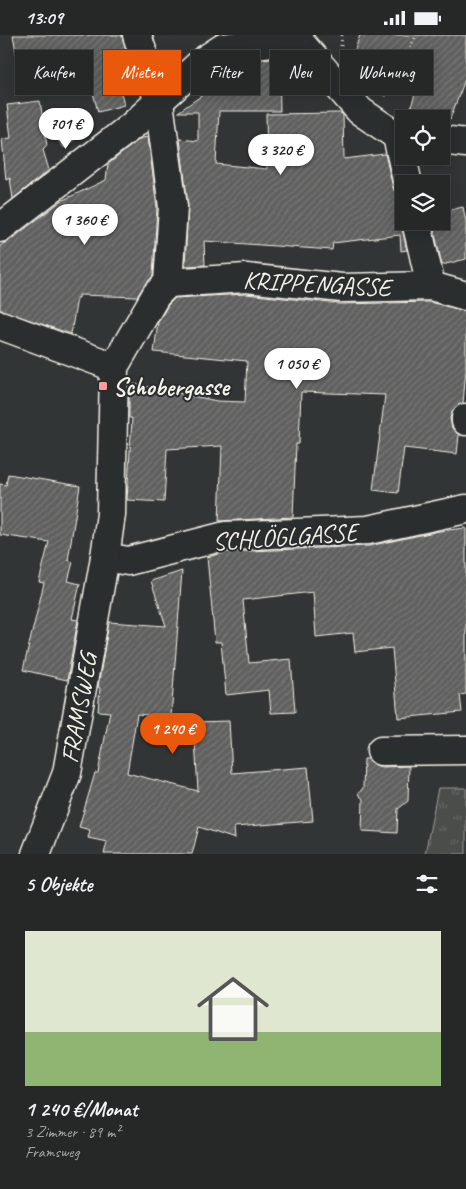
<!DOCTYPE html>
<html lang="de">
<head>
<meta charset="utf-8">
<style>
  :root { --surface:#262828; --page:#2e3030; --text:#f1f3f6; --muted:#a4a6a8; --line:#424445; --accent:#ea580c }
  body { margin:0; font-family:Caveat,sans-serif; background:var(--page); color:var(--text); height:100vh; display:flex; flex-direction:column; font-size:19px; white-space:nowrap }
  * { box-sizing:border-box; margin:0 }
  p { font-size:16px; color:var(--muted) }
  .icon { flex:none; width:28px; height:28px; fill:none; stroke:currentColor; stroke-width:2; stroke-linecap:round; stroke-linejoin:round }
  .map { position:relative; height:819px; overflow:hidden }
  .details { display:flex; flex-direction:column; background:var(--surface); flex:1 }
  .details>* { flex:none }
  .top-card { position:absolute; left:15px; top:15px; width:436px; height:45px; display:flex; gap:10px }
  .tools { position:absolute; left:395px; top:75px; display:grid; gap:10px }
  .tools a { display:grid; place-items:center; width:55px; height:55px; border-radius:0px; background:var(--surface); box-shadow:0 2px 12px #0003,0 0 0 1px var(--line); font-size:25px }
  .price { position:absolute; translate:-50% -42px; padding:0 11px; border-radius:18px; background:#fff; color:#222; font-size:16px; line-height:32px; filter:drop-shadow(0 1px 2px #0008) }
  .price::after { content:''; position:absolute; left:50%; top:30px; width:15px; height:11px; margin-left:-8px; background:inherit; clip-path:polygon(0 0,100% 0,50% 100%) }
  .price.current { background:var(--accent); color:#fff }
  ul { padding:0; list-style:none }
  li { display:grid; align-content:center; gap:10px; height:265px; padding:0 25px }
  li+li { border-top:1px solid var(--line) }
  li span { display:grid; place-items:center; height:155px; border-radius:0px; color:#555 }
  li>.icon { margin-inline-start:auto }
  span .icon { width:90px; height:90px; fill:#fffc; stroke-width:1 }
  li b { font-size:21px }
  h2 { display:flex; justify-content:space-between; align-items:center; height:60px; padding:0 25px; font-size:21px }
  .chip { padding:0 18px; border-radius:0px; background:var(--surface); box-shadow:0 2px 12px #0003,0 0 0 1px var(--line); font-size:18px; line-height:45px }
  .chip.current { background:var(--accent); color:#fff }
  .status { display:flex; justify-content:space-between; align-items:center; height:35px; padding:0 25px; background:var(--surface); direction:ltr }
  .status svg { height:14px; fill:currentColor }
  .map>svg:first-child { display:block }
  .grass { fill:url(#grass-tufts); stroke:#a09f9a }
  .water { fill:url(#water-waves); stroke:#a6a5a0 }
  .building { fill:url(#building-hatch); stroke:#f4f1e8 }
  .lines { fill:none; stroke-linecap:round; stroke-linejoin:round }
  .minor-casing { stroke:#f4f1e8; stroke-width:31 }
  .path { stroke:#f4f1e8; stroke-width:3; stroke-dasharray:1 4; stroke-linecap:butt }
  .minor { stroke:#2a2d2e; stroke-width:28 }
  .poi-dot { fill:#ff9aa2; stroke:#2a2d2e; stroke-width:2 }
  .labels { text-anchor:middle; stroke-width:4; stroke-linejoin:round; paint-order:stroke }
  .street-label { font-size:25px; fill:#f4f1e8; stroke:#2a2d2e }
  .poi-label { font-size:25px; font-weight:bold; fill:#f4f1e8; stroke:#2a2d2e; text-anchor:start }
</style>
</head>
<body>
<div class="status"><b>13:09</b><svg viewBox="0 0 49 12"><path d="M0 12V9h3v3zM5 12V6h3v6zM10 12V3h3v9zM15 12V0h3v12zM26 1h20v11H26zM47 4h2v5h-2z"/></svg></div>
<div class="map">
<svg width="466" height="819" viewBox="0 0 466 819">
  <defs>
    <pattern id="grass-tufts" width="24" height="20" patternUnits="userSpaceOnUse" patternTransform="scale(1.25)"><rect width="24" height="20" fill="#4b4d4c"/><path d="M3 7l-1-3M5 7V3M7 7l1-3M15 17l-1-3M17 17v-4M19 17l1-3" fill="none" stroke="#666766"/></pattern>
    <pattern id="water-waves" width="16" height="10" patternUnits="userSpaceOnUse" patternTransform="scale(1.25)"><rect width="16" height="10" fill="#727370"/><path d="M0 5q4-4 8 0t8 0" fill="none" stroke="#5e5e5b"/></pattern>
    <pattern id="building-hatch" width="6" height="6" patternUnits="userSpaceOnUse" patternTransform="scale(1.25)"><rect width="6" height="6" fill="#5f605f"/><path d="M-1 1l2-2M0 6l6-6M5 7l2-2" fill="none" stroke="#777776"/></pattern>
  </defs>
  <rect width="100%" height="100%" fill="#323535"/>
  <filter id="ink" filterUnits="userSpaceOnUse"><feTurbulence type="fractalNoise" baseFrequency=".02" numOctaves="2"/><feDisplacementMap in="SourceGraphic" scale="10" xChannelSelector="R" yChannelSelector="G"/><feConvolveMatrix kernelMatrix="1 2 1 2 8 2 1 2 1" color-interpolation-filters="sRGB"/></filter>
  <g filter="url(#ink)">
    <!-- grass -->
    <polygon class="grass" points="438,753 466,753 466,819 425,819"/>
    <!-- water -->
    <polygon class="water" points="80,79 90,93 64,113 53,100"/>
    <!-- building -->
    <g class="building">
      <polygon points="13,0 122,0 128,24 114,27 124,70 98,77 87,34 26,45 17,22"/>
      <polygon points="360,0 466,0 466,42 450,84 407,84 420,44 353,20"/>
      <polygon points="279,22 280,76 219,76 216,129 267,134 266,79 341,78 343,80 344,124 385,119 393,153 397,160 404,164 404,177 401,182 401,189 407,215 401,216 400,200 333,208 332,215 204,206 205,230 185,231 188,170 180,104 198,106 198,77 178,77 230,41 201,49 213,38 228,28"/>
      <polygon points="40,66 47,111 43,115 49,135 13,164 10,143 6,145 2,104 11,103 7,70"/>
      <polygon points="148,102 157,173 153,241 143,252 137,262 79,260 79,263 77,263 71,299 0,275 0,211 17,200 61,166 106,145 108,129 141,103"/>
      <polygon points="463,172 466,187 466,224 442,230 432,186 441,186 441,177"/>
      <polygon points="246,259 340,269 429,267 466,276 466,335 463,368 458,370 453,375 450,383 452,393 459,400 457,419 404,413 398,458 373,455 385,360 301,357 299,409 296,409 293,482 219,486 222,411 167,414 164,467 127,465 132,383 129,383 129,348 217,366 245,367 247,326 154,317 158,287 168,270 175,263"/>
      <polygon points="8,439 80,451 68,525 73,527 68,546 80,549 72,584 78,585 67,645 23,635 44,548 39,547 49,507 0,500 0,449 6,450"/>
      <polygon points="466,493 466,659 460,660 462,677 398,683 392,613 355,617 353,598 316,602 313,557 243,565 249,628 291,624 295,677 271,678 269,655 226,660 221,607 215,607 207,522 227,517 369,511 439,496"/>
      <polygon points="182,536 171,682 137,679 127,738 198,756 194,687 229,686 232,738 308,732 313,786 234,792 235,804 199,792 192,819 104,819 107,807 88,803 90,795 79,792 95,738 98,738 110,677 98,676 100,653 98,652 109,587 166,591 151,546"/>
      <polygon points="364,724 368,724 373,729 381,732 409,731 408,766 398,774 397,798 362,796 363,764 358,759 363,753"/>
    </g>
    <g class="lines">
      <defs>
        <g id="minor">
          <polyline points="297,4 360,76 397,101 404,101"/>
          <polyline points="397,101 408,149"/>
          <polyline points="441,105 466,108"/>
          <polyline points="416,186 431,251"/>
          <polyline points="0,193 133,90 203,26 223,13 297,4 299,0"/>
          <polyline points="168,248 246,243 342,253 431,251 466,261"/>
          <polyline points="0,290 114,332"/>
          <polyline points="466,383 466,386"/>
          <polyline points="105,522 128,526 225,501 368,495 466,474"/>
          <polyline points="381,716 466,715"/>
          <polyline points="36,819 67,738 105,522 111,479 114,332 156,260 168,248 173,172 159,67 137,0"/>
        </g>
      </defs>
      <!-- minor casing -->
      <use href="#minor" class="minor-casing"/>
      <!-- path -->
      <g class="path">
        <polyline points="341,11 342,0"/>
        <polyline points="367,39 387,56"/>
        <polyline points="384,61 405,25 416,0"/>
      </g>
      <!-- minor -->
      <use href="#minor" class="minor"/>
    </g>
  </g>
  <!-- markers -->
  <rect class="poi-dot" x="98" y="346" width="10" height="10" rx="2.5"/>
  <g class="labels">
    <!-- street labels -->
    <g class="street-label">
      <text transform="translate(317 248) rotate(3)" y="9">KRIPPENGASSE</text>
      <text transform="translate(285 501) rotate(-4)" y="9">SCHLÖGLGASSE</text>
      <text transform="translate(78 673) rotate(-80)" y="9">FRAMSWEG</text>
    </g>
    <!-- poi labels -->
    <g class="poi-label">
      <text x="113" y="360">Schobergasse</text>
    </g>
  </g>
</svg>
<div class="tools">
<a><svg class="icon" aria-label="locate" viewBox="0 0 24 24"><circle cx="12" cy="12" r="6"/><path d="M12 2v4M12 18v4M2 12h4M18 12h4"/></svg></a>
<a><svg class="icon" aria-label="layers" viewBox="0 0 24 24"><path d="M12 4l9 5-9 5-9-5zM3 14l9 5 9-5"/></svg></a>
</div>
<b class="price" style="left:66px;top:115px">701 €</b>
<b class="price" style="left:281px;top:141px">3 320 €</b>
<b class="price" style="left:85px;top:211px">1 360 €</b>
<b class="price" style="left:297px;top:355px">1 050 €</b>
<b class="price current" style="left:173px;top:720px">1 240 €</b>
<div class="top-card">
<a class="chip">Kaufen</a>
<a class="chip current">Mieten</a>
<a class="chip">Filter</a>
<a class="chip">Neu</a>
<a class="chip">Wohnung</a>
</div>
</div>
<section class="details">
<h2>5 Objekte<svg class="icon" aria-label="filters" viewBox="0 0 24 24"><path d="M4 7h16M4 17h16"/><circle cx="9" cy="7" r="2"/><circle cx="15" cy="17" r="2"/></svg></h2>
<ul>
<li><span style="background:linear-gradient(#dfe7d0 65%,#8fb573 0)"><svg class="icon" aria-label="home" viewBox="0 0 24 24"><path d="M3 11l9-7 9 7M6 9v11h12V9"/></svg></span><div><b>1 240 €/Monat</b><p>3 Zimmer · 89 m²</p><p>Framsweg</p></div></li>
</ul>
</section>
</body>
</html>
